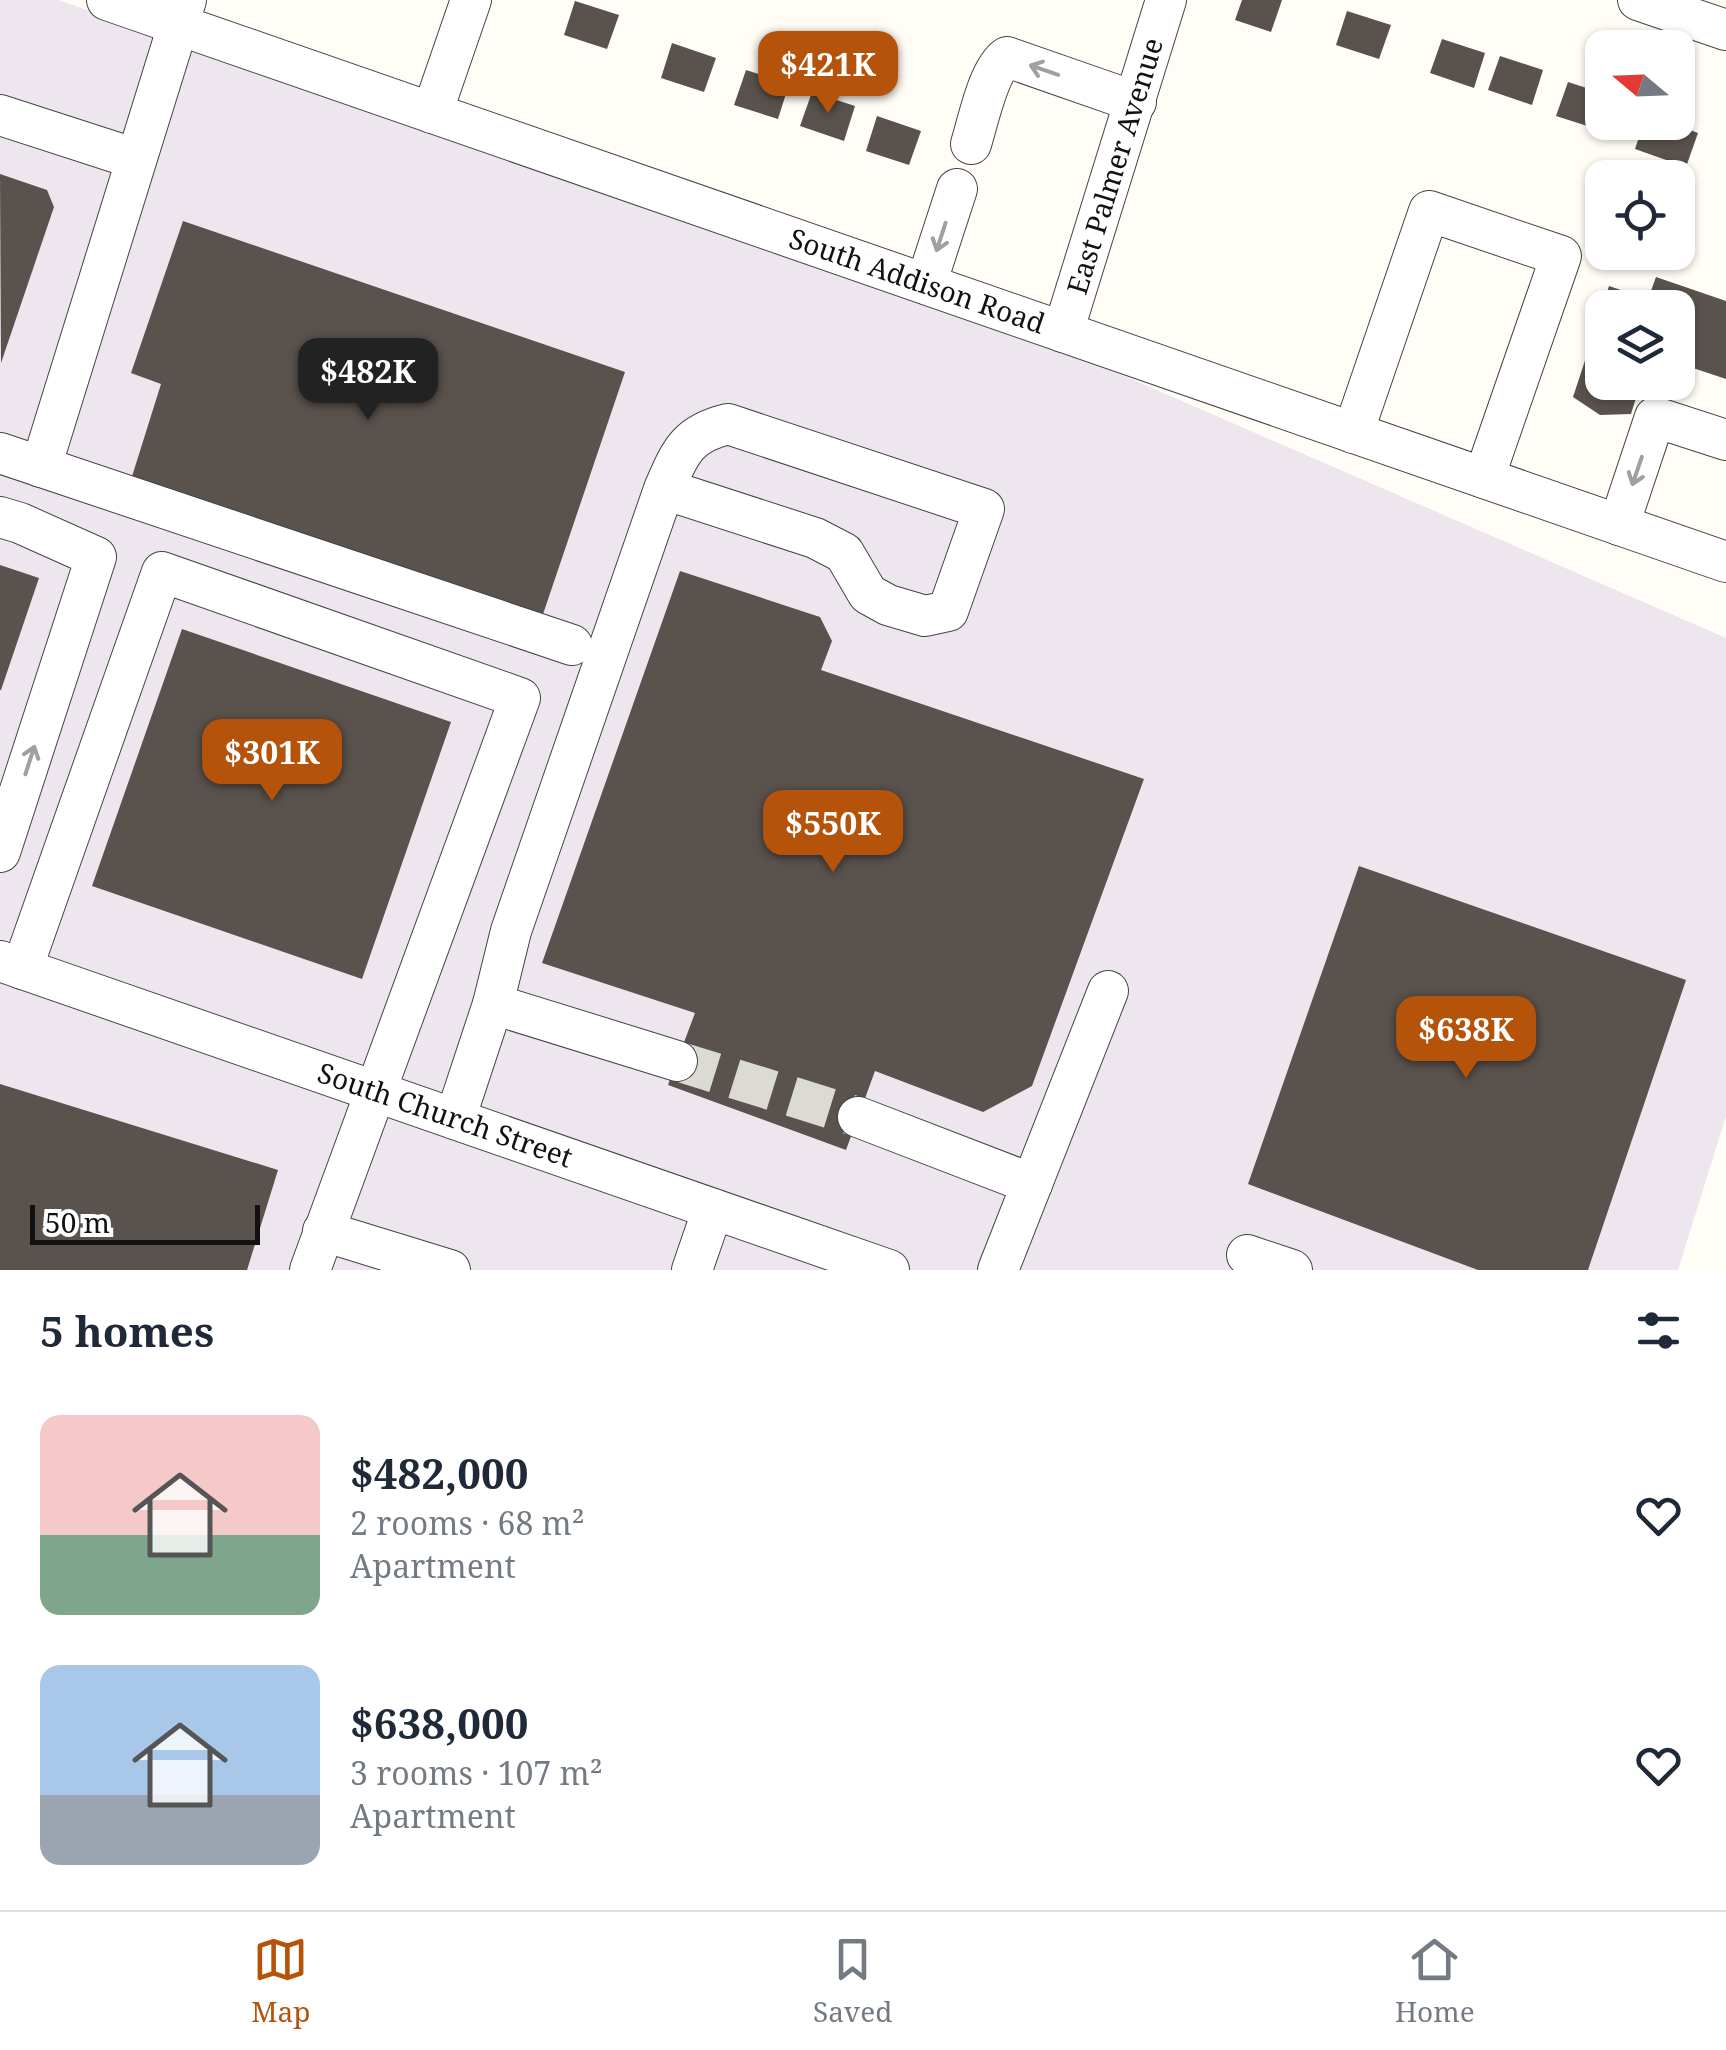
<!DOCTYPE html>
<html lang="en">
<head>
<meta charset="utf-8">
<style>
  :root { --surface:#fff; --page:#f2f2f3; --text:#1f2937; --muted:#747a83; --line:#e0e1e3; --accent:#b45309 }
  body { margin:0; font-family:"Noto Serif",serif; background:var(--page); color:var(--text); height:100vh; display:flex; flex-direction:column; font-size:38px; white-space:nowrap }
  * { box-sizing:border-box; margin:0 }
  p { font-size:32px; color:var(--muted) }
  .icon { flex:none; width:55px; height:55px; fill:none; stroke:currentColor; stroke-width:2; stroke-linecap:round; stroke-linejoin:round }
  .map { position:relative; height:1270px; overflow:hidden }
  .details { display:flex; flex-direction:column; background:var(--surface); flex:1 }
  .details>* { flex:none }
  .needle { width:65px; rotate:289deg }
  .buttons { position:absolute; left:1585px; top:30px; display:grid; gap:20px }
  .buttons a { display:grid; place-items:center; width:110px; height:110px; border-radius:20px; background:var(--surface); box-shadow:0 2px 8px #0004; font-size:50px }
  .scale { position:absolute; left:30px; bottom:25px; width:230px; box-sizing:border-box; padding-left:10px; border:5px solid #111; border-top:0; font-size:28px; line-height:35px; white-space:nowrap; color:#111; -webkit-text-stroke:8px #fff; paint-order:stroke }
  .price { position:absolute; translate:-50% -85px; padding:0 22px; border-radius:20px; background:var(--accent); color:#fff; font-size:32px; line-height:65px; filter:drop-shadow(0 2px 5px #0008) }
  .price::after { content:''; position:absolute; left:50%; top:60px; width:30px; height:22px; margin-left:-15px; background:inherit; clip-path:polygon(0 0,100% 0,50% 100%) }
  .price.selected { background:#222; color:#fff }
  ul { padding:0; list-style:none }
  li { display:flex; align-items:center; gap:30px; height:250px; padding:0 40px }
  li span { display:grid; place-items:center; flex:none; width:280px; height:200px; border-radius:20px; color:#555 }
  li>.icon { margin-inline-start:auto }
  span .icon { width:120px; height:120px; fill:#fffc; stroke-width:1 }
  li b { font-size:42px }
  h2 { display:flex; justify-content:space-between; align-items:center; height:120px; padding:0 40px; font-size:42px }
  .tabs { display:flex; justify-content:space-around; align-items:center; height:140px; border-top:2px solid var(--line); background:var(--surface); font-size:28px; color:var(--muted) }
  .tabs a { display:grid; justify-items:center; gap:5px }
  .tabs .selected { color:var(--accent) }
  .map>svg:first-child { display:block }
  .industrial { fill:#eee6ef }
  .building { fill:#5a524d }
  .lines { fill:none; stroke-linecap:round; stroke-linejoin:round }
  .minor-tunnel { stroke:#dbdad3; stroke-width:40; stroke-dasharray:40 20; stroke-linecap:butt }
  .minor-casing { stroke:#444; stroke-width:42 }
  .minor { stroke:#fff; stroke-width:40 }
  .oneway { stroke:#a0a0a0 }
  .labels { text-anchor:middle; stroke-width:10; stroke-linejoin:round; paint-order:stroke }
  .street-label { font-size:28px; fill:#111; stroke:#fff }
</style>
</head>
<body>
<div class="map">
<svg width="1726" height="1270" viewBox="0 0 1726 1270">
  <rect width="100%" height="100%" fill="#fffdf5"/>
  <!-- industrial -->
  <polygon class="industrial" points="0,0 58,0 1058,347 1726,638 1726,1116 1678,1270 0,1270"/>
  <!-- building -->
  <g class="building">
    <polygon points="1242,0 1282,0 1271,32 1235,20"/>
    <polygon points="575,1 619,15 607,49 564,35"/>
    <polygon points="1347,11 1391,25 1379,59 1336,45"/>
    <polygon points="1442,39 1485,53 1474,88 1430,73"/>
    <polygon points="672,43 716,58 704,92 661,78"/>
    <polygon points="1500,56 1543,70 1532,105 1488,90"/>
    <polygon points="746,70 789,84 778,119 734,105"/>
    <polygon points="1568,82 1602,93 1602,122 1600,130 1556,116"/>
    <polygon points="812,92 855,106 844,141 800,126"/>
    <polygon points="877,116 921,131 909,165 866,151"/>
    <polygon points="1644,122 1669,122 1698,133 1686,167 1635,149"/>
    <polygon points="0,174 47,190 54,207 1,363"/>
    <polygon points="183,221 625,372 539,626 129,486 161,384 131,373"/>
    <polygon points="1656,277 1726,301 1726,379 1678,363 1678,308 1602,308 1609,286 1648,299"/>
    <polygon points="1602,309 1602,382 1641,382 1631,414 1600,415 1573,397"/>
    <polygon points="0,565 39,578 1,690 0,690"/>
    <polygon points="680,571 820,617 832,641 821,670 1144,779 1032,1086 983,1112 875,1071 846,1150 668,1085 695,1013 542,963"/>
    <polygon points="182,629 451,722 362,979 92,886"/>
    <polygon points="1359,866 1686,980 1588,1270 1478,1270 1248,1184"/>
    <polygon points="0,1084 278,1170 247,1270 0,1270"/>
  </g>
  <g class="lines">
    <!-- minor-tunnel -->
    <polyline class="minor-tunnel" points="677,1061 858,1117"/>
    <defs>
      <g id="minor">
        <polyline points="107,0 1726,562"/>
        <polyline points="1638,0 1726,30"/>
        <polyline points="432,113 471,0"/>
        <polyline points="0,115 136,159"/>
        <path d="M971 144C978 122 988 70 1007 57L1136 102"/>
        <polyline points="926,284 957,189"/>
        <polyline points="1063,332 1166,0"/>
        <polyline points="1353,433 1429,211 1561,256 1484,478"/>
        <polyline points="0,453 572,645"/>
        <polyline points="41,467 186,0"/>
        <polyline points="0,517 20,523 96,557 0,852"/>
        <polyline points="1619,525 1655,417 1726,440"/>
        <polyline points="0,961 889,1270"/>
        <polyline points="22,969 162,572 520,698 310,1270"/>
        <polyline points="493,1004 677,1061"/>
        <polyline points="858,1117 1032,1184"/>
        <path d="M455 1119 493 1004 511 931 664 489C680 453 686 434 728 424L984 509 948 611 925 616 888 605 868 594 844 553 815 538 664 489"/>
        <polyline points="323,1231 450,1270"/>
        <polyline points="1247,1255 1292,1270"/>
        <polyline points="692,1270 713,1209"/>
        <polyline points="998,1270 1108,991"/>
      </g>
    </defs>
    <!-- minor casing -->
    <use href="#minor" class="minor-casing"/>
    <!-- minor -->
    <use href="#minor" class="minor"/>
  </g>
  <!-- one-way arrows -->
  <defs><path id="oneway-shaft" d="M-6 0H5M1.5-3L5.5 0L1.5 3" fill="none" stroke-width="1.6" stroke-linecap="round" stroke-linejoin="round" transform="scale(2.5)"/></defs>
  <g class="oneway">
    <use href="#oneway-shaft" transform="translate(1044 70) rotate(-161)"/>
    <use href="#oneway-shaft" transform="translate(941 237) rotate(108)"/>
    <use href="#oneway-shaft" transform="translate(1637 471) rotate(109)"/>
    <use href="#oneway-shaft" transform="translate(30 760) rotate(-72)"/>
  </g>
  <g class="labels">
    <!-- street labels -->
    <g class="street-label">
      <text transform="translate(1115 166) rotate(-73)" y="10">East Palmer Avenue</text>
      <text transform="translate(917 281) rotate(19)" y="10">South Addison Road</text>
      <text transform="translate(445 1115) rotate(19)" y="10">South Church Street</text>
    </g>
  </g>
</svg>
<div class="buttons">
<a><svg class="needle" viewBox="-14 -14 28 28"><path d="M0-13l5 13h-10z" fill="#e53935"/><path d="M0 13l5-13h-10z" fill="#747a83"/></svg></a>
<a><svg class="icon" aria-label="locate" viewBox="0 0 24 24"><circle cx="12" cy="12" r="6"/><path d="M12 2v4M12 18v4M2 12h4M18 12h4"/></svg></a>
<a><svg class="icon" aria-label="layers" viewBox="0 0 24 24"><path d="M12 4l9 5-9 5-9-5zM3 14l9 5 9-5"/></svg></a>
</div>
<div class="scale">50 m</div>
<b class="price" style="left:828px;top:116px">$421K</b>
<b class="price selected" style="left:368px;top:423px">$482K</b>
<b class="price" style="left:272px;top:804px">$301K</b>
<b class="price" style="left:833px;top:875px">$550K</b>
<b class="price" style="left:1466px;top:1081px">$638K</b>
</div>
<section class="details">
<h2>5 homes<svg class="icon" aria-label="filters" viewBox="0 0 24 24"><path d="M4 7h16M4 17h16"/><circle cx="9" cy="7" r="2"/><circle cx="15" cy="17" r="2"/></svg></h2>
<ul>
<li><span style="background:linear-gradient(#f6c9c9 60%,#7fa58c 0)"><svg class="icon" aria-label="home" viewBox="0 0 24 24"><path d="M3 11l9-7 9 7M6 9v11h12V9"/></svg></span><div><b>$482,000</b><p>2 rooms · 68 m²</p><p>Apartment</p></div><svg class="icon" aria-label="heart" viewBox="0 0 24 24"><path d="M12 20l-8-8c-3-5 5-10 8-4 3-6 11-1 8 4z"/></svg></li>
<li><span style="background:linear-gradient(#a9c7e8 65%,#9aa5b1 0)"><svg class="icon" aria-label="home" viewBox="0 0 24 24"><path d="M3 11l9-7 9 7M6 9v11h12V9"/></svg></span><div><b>$638,000</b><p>3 rooms · 107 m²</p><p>Apartment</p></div><svg class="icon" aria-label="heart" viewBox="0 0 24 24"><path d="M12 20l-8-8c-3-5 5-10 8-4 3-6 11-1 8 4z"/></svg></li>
</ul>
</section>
<nav class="tabs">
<a class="selected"><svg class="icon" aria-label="map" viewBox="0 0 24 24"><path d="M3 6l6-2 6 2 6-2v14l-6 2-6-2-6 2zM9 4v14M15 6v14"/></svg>Map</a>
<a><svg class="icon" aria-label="saved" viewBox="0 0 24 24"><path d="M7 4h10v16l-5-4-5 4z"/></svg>Saved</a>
<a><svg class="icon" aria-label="home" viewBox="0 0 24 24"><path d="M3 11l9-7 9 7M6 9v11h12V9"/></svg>Home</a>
</nav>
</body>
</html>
